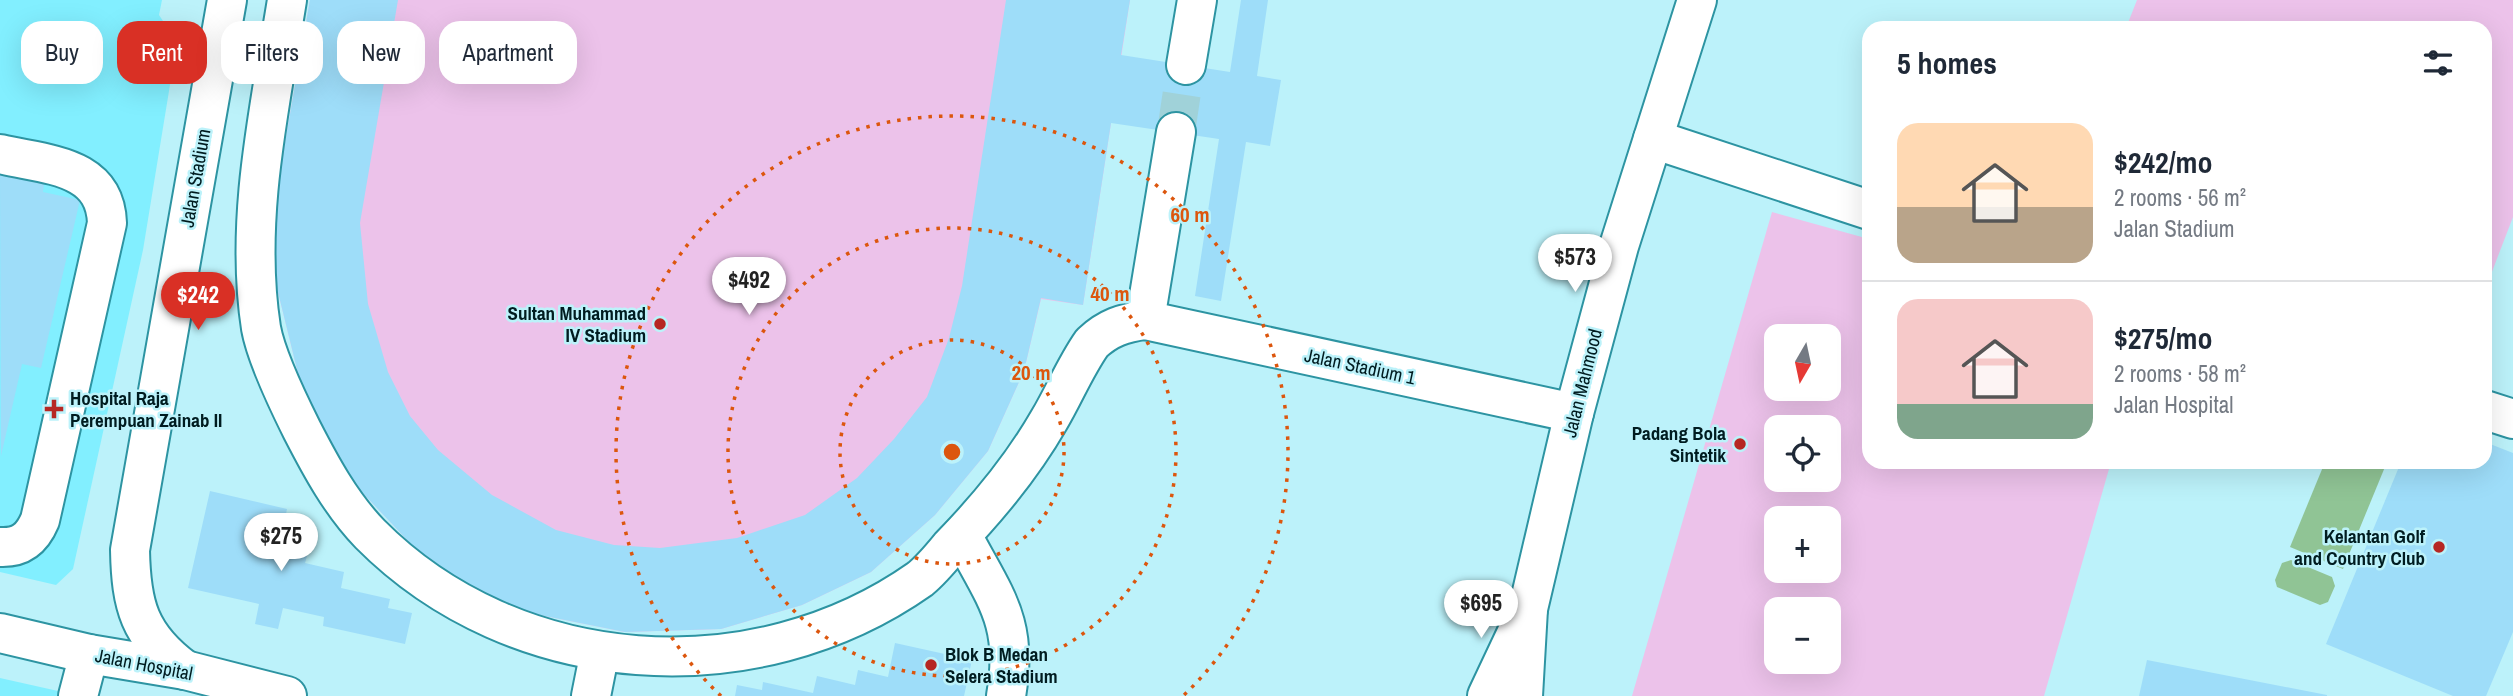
<!DOCTYPE html>
<html lang="en">
<head>
<meta charset="utf-8">
<style>
  :root { --surface:#fff; --page:#f6f6f7; --text:#1f2937; --muted:#747a83; --line:#e0e1e3; --accent:#d93025 }
  body { margin:0; font-family:"Archivo Narrow",sans-serif; background:var(--page); color:var(--text); height:100vh; display:flex; flex-direction:column; font-size:26px; white-space:nowrap }
  * { box-sizing:border-box; margin:0 }
  p { font-size:23px; color:var(--muted) }
  .icon { flex:none; width:38px; height:38px; fill:none; stroke:currentColor; stroke-width:2; stroke-linecap:round; stroke-linejoin:round }
  .map { position:relative; flex:1; overflow:hidden }
  .drawer { position:absolute; left:1862px; top:21px; width:630px; height:448px; display:flex; flex-direction:column; background:var(--surface); border-radius:21px; box-shadow:0 7px 28px #0002 }
  .drawer>* { flex:none }
  .banner { position:absolute; left:21px; top:21px; width:665px; height:63px; display:flex; gap:14px }
  .needle { width:46px; rotate:189deg }
  .fabs { position:absolute; left:1764px; top:324px; display:grid; gap:14px }
  .fabs a { display:grid; place-items:center; width:77px; height:77px; border-radius:14px; background:var(--surface); box-shadow:0 7px 28px #0002; font-size:35px }
  .price { position:absolute; translate:-50% -60px; padding:0 16px; border-radius:24px; background:#fff; color:#222; font-size:23px; line-height:46px; filter:drop-shadow(0 2px 4px #0008) }
  .price::after { content:''; position:absolute; left:50%; top:42px; width:21px; height:16px; margin-left:-10px; background:inherit; clip-path:polygon(0 0,100% 0,50% 100%) }
  .price.selected { background:var(--accent); color:#fff }
  ul { padding:0; list-style:none }
  li { display:flex; align-items:center; gap:21px; height:175px; padding:0 35px }
  li+li { border-top:2px solid var(--line) }
  li span { display:grid; place-items:center; flex:none; width:196px; height:140px; border-radius:21px; color:#555 }
  li>.icon { margin-inline-start:auto }
  span .icon { width:84px; height:84px; fill:#fffc; stroke-width:1 }
  li b { font-size:30px }
  h2 { display:flex; justify-content:space-between; align-items:center; height:84px; padding:0 35px; font-size:30px }
  .tag { padding:0 24px; border-radius:21px; background:var(--surface); box-shadow:0 7px 28px #0002; font-size:24px; line-height:63px }
  .tag.selected { background:var(--accent); color:#fff }
  .map>svg:first-child { display:block }
  .built { fill:#82efff }
  .green { fill:#ecc2ea; fill-rule:evenodd }
  .water { fill:#90c495 }
  .building { fill:#9eddf9 }
  .lines { fill:none; stroke-linecap:round; stroke-linejoin:round }
  .minor-tunnel { stroke:#a0d2d9; stroke-width:38; stroke-dasharray:38 19; stroke-linecap:butt }
  .minor-casing { stroke:#2d94a2; stroke-width:42 }
  .major-casing { stroke:#2d94a2; stroke-width:42 }
  .minor { stroke:#fff; stroke-width:38 }
  .major { stroke:#fff; stroke-width:38 }
  .ring { fill:none; stroke:#dc560d; stroke-width:3.5; stroke-dasharray:3.5 7 }
  .poi-dot { fill:#b62723; stroke:#bcf2fa; stroke-width:2.5 }
  .labels { text-anchor:middle; stroke-width:5; stroke-linejoin:round; paint-order:stroke }
  .street-label { font-size:19px; fill:#001c20; stroke:#bcf2fa }
  .poi-label { font-size:19px; font-weight:bold; fill:#001c20; stroke:#bcf2fa; text-anchor:end }
  .centre { fill:#dc560d; stroke:#bcf2fa; stroke-width:3.5 }
  .ring-label { font-size:21px; text-anchor:middle; font-weight:bold; fill:#dc560d; stroke:#bcf2fa; stroke-width:5; stroke-linejoin:round; paint-order:stroke }
</style>
</head>
<body>
<div class="map">
<svg width="2513" height="696" viewBox="0 0 2513 696">
  <rect width="100%" height="100%" fill="#bcf2fa"/>
  <!-- built -->
  <g class="built">
    <polygon points="0,0 162,0 159,15 177,42 143,250 73,569 56,585 0,572"/>
    <polygon points="0,678 58,691 57,696 0,696"/>
  </g>
  <!-- green -->
  <g class="green">
    <polygon points="310,0 1130,0 1083,305 1041,299 1024,371 988,451 935,515 871,572 802,605 721,629 625,632 520,611 428,562 359,489 308,414 275,280 275,200"/>
    <polygon points="2137,0 2513,0 2513,217 2485,290 2485,28 2126,28"/>
    <path d="M1772 212 1869 239V462H2111L2044 696H1632ZM1776 336H1829V388H1776ZM1829 427V480H1776V427ZM1776 518H1829V570H1776ZM1776 609H1829V662H1776Z"/>
  </g>
  <!-- water -->
  <g class="water">
    <polygon points="2325,462 2387,462 2343,569 2290,547"/>
    <polygon points="2291,560 2332,577 2335,586 2328,602 2320,605 2277,587 2275,580 2282,563"/>
  </g>
  <!-- building -->
  <g class="building">
    <polygon points="310,0 398,0 360,223 368,304 388,372 410,416 438,450 492,495 556,530 614,545 660,548 737,538 805,515 857,478 894,439 927,397 949,338 962,286 1006,0 1130,0 1121,55 1230,72 1241,0 1268,0 1257,76 1281,80 1270,146 1246,142 1221,301 1195,296 1219,139 1111,123 1083,305 1041,298 1024,371 988,451 935,515 871,572 802,605 721,629 625,632 520,611 428,562 359,489 308,414 275,280 275,200"/>
    <polygon points="0,174 44,184 43,192 80,200 41,368 22,364 1,456"/>
    <polygon points="2485,442 2513,453 2513,632 2486,696 2453,696 2326,644 2401,462 2485,462"/>
    <polygon points="210,491 287,509 280,542 309,549 305,563 344,572 341,588 390,599 388,608 412,613 405,644 323,626 324,617 283,608 278,629 255,624 259,604 188,588"/>
    <polygon points="895,643 972,660 964,696 735,696 737,685 762,690 763,682 813,693 817,676 855,685 858,670 888,677"/>
    <polygon points="2147,660 2327,695 2327,696 2139,696"/>
  </g>
  <g class="lines">
    <!-- minor-tunnel -->
    <polyline class="minor-tunnel" points="1176,132 1186,65"/>
    <defs>
      <g id="minor">
        <path d="M287 0C270 107 244 219 261 328 266 356 289 404 302 430 321 467 341 504 370 534 515 680 754 696 920 579 931 570 941 558 950 547 988 508 1022 467 1049 420 1064 395 1075 367 1092 343 1108 328 1123 323 1145 320L1176 132"/>
        <polyline points="1186,65 1197,0"/>
        <polyline points="1653,139 1869,210"/>
        <path d="M0 154C45 165 105 164 107 223L40 520C32 539 21 548 0 547"/>
        <polyline points="1145,320 1574,413"/>
        <polyline points="2485,410 2513,419"/>
        <path d="M962 535C995 598 1019 622 1006 696"/>
        <polyline points="0,633 89,654 185,670 287,696"/>
        <path d="M185 670C139 636 131 605 130 550L227 0"/>
        <polyline points="78,696 89,654"/>
        <polyline points="591,696 599,656"/>
        <polyline points="1487,696 1528,609"/>
      </g>
      <polyline id="major" points="1523,696 1528,609 1574,413 1619,246 1697,0"/>
    </defs>
    <!-- minor casing -->
    <use href="#minor" class="minor-casing"/>
    <!-- major casing -->
    <use href="#major" class="major-casing"/>
    <!-- minor -->
    <use href="#minor" class="minor"/>
    <!-- major -->
    <use href="#major" class="major"/>
  </g>
  <!-- distance rings -->
  <g class="ring">
    <circle cx="952" cy="452" r="112"/>
    <circle cx="952" cy="452" r="224"/>
    <path d="M721 696A336 336 0 1 1 1183 696"/>
  </g>
  <!-- markers -->
  <g class="poi-dot">
    <circle cx="660" cy="324" r="7"/>
    <path d="M50.5 398.5h7v7h7v7h-7v7h-7v-7h-7v-7h7z"/>
    <circle cx="1740" cy="444" r="7"/>
    <circle cx="2439" cy="547" r="7"/>
    <circle cx="931" cy="665" r="7"/>
  </g>
  <g class="labels">
    <!-- street labels -->
    <g class="street-label">
      <text transform="translate(195 178) rotate(-80)" y="7">Jalan Stadium</text>
      <text transform="translate(1360 366) rotate(12)" y="7">Jalan Stadium 1</text>
      <text transform="translate(1582 383) rotate(-76)" y="7">Jalan Mahmood</text>
      <text transform="translate(144 664) rotate(11)" y="7">Jalan Hospital</text>
    </g>
    <!-- poi labels -->
    <g class="poi-label">
      <text x="646" y="320">Sultan Muhammad<tspan x="646" dy="22">IV Stadium</tspan></text>
      <text x="70" y="405" text-anchor="start">Hospital Raja<tspan x="70" dy="22">Perempuan Zainab II</tspan></text>
      <text x="1726" y="440">Padang Bola<tspan x="1726" dy="22">Sintetik</tspan></text>
      <text x="2425" y="543">Kelantan Golf<tspan x="2425" dy="22">and Country Club</tspan></text>
      <text x="945" y="661" text-anchor="start">Blok B Medan<tspan x="945" dy="22">Selera Stadium</tspan></text>
    </g>
  </g>
  <circle cx="952" cy="452" r="10" class="centre"/>
  <g class="ring-label">
    <text x="1190" y="222">60 m</text>
    <text x="1110" y="301">40 m</text>
    <text x="1031" y="380">20 m</text>
  </g>
</svg>
<div class="fabs">
<a><svg class="needle" viewBox="-14 -14 28 28"><path d="M0-13l5 13h-10z" fill="#e53935"/><path d="M0 13l5-13h-10z" fill="#747a83"/></svg></a>
<a><svg class="icon" aria-label="locate" viewBox="0 0 24 24"><circle cx="12" cy="12" r="6"/><path d="M12 2v4M12 18v4M2 12h4M18 12h4"/></svg></a>
<a>+</a>
<a>−</a>
</div>
<b class="price" style="left:1575px;top:294px">$573</b>
<b class="price" style="left:749px;top:317px">$492</b>
<b class="price selected" style="left:198px;top:332px">$242</b>
<b class="price" style="left:281px;top:573px">$275</b>
<b class="price" style="left:1481px;top:640px">$695</b>
<div class="banner">
<a class="tag">Buy</a>
<a class="tag selected">Rent</a>
<a class="tag">Filters</a>
<a class="tag">New</a>
<a class="tag">Apartment</a>
</div>
<section class="drawer">
<h2>5 homes<svg class="icon" aria-label="filters" viewBox="0 0 24 24"><path d="M4 7h16M4 17h16"/><circle cx="9" cy="7" r="2"/><circle cx="15" cy="17" r="2"/></svg></h2>
<ul>
<li><span style="background:linear-gradient(#ffd9b3 60%,#b9a48a 0)"><svg class="icon" aria-label="home" viewBox="0 0 24 24"><path d="M3 11l9-7 9 7M6 9v11h12V9"/></svg></span><div><b>$242/mo</b><p>2 rooms · 56 m²</p><p>Jalan Stadium</p></div></li>
<li><span style="background:linear-gradient(#f6c9c9 75%,#7fa58c 0)"><svg class="icon" aria-label="home" viewBox="0 0 24 24"><path d="M3 11l9-7 9 7M6 9v11h12V9"/></svg></span><div><b>$275/mo</b><p>2 rooms · 58 m²</p><p>Jalan Hospital</p></div></li>
</ul>
</section>
</div>
</body>
</html>
